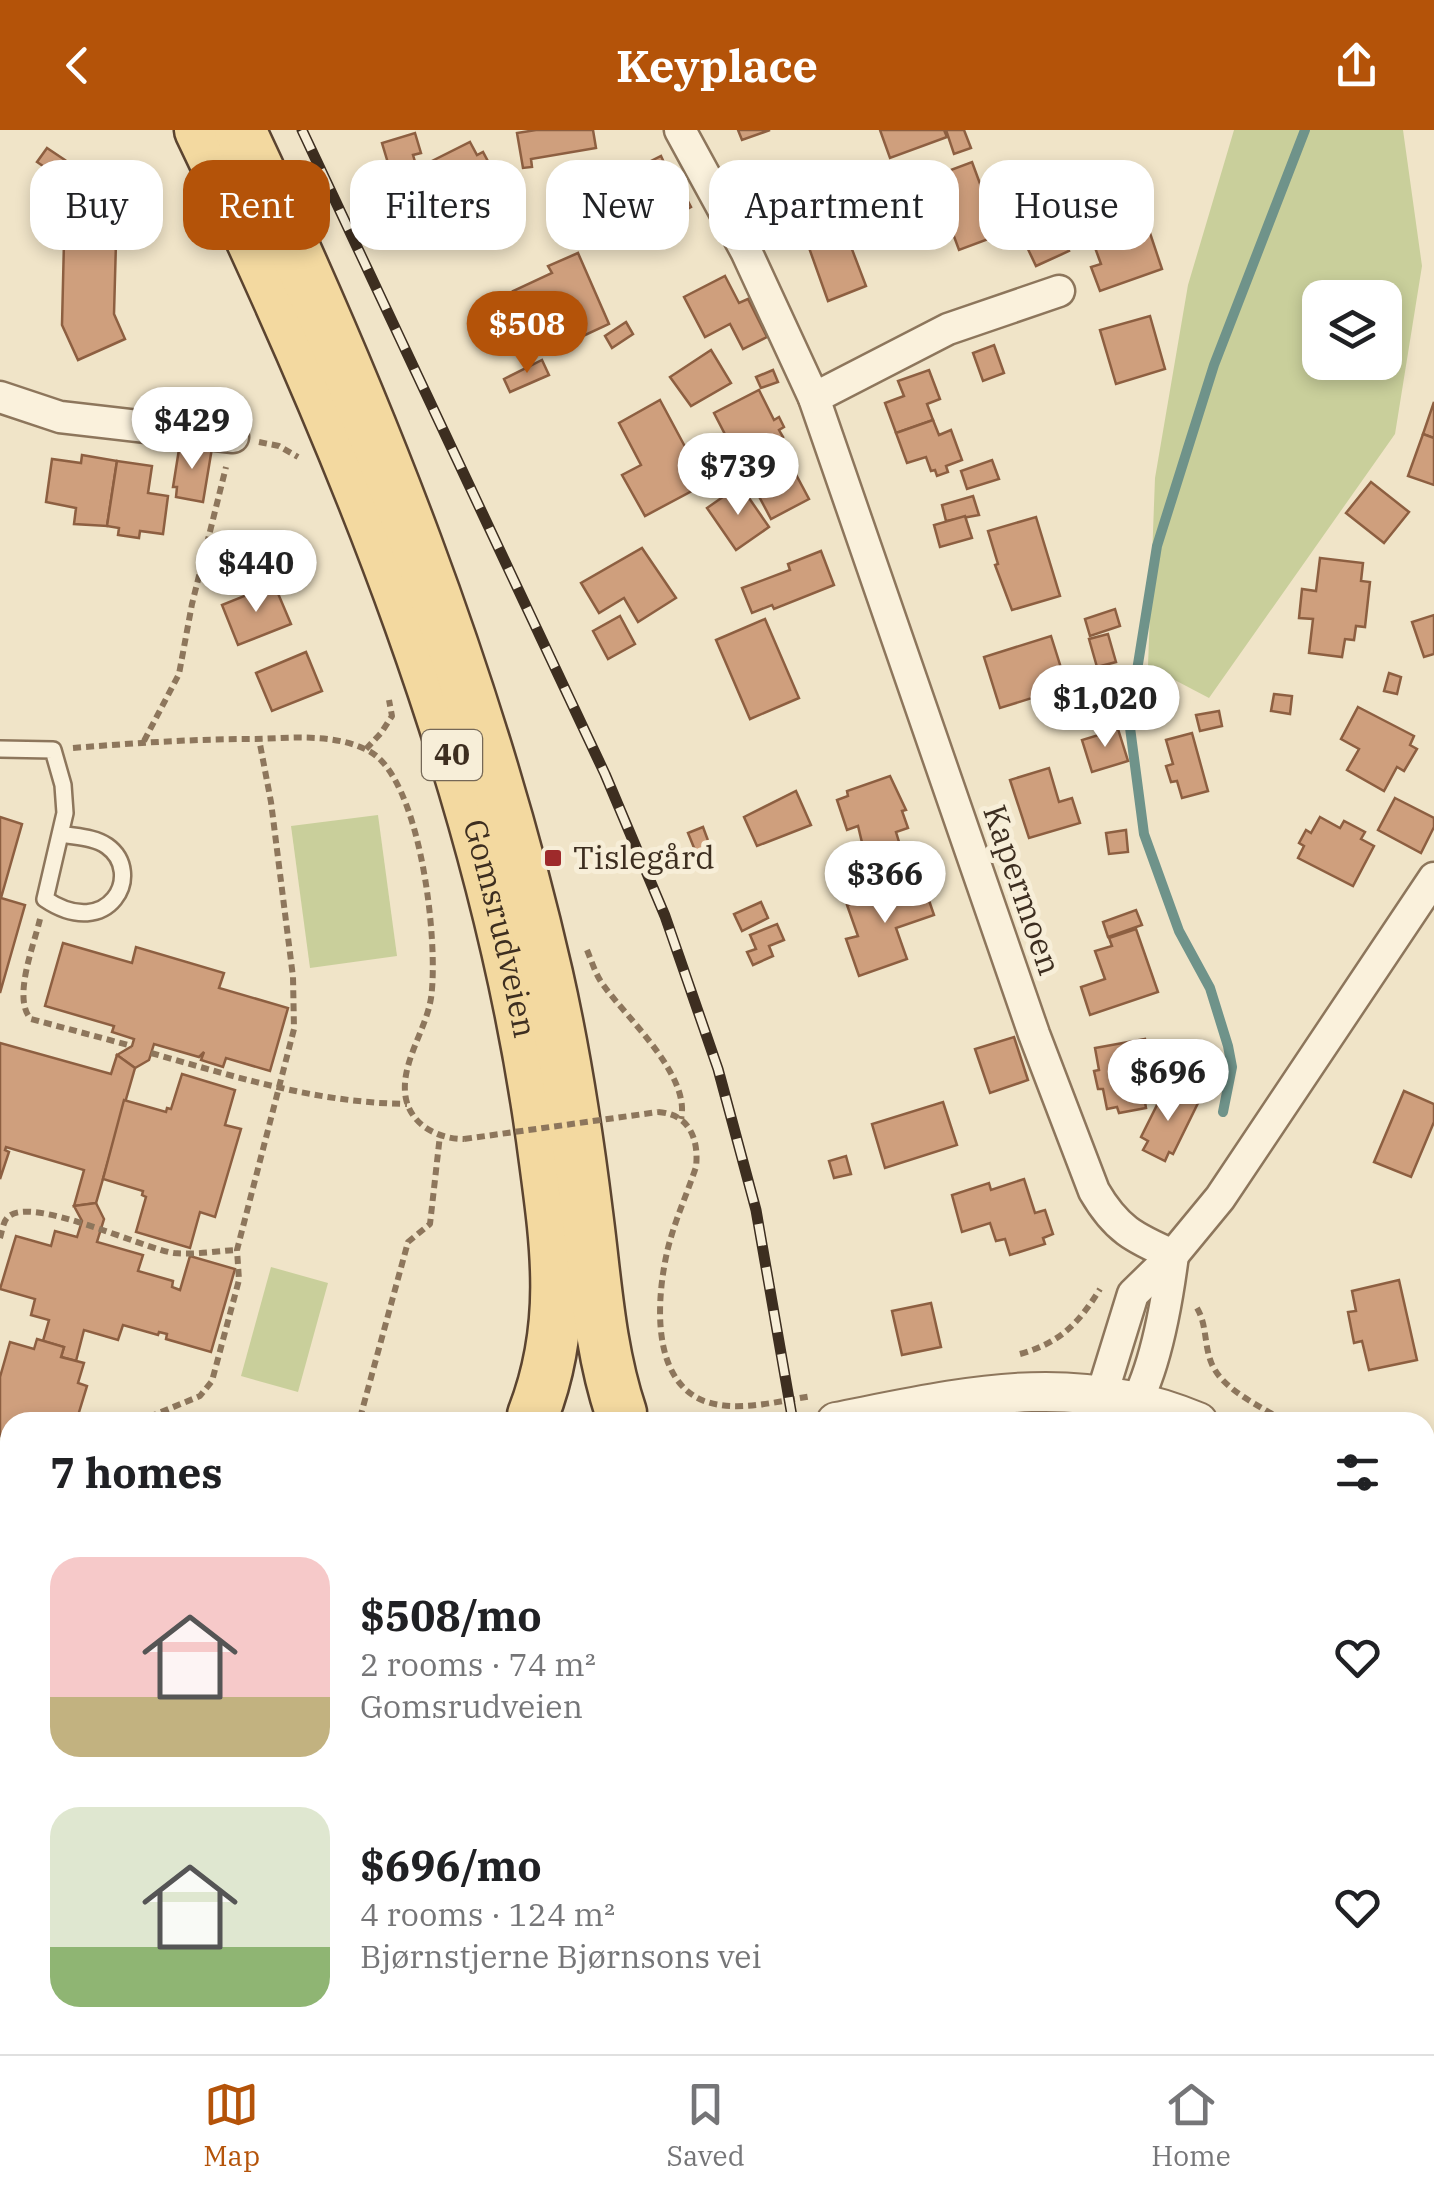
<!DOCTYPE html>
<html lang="en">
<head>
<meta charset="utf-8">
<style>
  :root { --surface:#fff; --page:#f2f2f2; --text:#202124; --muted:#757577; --line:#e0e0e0; --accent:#b45309 }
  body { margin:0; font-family:"IBM Plex Serif",serif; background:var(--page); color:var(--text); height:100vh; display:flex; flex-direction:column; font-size:38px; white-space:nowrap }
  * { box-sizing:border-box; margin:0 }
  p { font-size:32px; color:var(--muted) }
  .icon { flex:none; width:55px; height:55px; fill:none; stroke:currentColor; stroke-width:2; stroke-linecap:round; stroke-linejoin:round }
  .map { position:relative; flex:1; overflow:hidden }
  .side { position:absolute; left:0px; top:1282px; width:1435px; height:642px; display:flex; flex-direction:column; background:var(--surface); border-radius:30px 30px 0 0; box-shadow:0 5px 15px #0003 }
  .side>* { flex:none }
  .guide { position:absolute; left:30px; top:30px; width:1375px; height:90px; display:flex; gap:20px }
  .fabs { position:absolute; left:1302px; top:150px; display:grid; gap:20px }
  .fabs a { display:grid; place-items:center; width:100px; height:100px; border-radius:20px; background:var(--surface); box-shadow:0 5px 15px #0003; font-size:50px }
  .price { position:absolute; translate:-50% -85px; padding:0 22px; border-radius:35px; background:#fff; color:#222; font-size:32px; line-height:65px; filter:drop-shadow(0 2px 5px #0008) }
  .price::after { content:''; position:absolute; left:50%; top:60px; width:30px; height:22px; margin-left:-15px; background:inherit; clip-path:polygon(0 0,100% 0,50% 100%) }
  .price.current { background:var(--accent); color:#fff }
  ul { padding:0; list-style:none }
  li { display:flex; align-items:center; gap:30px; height:250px; padding:0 50px }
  li span { display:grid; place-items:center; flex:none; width:280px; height:200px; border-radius:30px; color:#555 }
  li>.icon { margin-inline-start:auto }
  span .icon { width:120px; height:120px; fill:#fffc; stroke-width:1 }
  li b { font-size:42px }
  h2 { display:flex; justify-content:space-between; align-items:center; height:120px; padding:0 50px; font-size:42px }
  .chip { padding:0 35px; border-radius:30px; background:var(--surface); box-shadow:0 5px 15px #0003; font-size:35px; line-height:90px }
  .chip.current { background:var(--accent); color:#fff }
  header { display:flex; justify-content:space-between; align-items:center; height:130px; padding:0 50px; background:var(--accent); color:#fff; font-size:45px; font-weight:800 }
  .tab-bar { display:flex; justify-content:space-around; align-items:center; height:140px; border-top:2px solid var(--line); background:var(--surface); font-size:28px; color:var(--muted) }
  .tab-bar a { display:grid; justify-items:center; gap:5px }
  .tab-bar .current { color:var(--accent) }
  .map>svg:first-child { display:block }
  .green { fill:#c9cf9b; fill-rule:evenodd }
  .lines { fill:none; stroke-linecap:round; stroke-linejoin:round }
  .stream { stroke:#6f938a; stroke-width:10 }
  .building { fill:#cf9f7d; stroke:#8d5f41; stroke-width:2.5 }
  .trunk-tunnel { stroke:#ccc0a6; stroke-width:52; stroke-dasharray:52 26; stroke-linecap:butt }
  .service-casing { stroke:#8d765c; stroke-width:20 }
  .minor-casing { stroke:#8d765c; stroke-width:35 }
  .tertiary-casing { stroke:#8d765c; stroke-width:42 }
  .primary-casing { stroke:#5b4430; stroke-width:55 }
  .path { stroke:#8d765c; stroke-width:6; stroke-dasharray:8 5; stroke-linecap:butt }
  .service { stroke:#faf1dc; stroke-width:15 }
  .minor { stroke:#faf1dc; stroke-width:30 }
  .tertiary { stroke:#faf1dc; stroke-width:38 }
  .primary { stroke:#f3d9a0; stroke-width:50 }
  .rail-casing { stroke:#3d2e20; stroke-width:11 }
  .rail { stroke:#f7eed8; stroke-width:8; stroke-dasharray:22; stroke-linecap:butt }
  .path-bridge { stroke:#8d765c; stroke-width:6; stroke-dasharray:8 5; stroke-linecap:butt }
  .tree { fill:#96986f }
  .poi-dot { fill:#9e2a2b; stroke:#f7eed8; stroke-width:4 }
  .labels { text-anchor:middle; stroke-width:10; stroke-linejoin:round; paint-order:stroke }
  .shield { fill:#f7eed8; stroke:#756857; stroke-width:2.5 }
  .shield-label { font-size:30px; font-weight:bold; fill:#3d2e20 }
  .poi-label { font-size:32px; fill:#3d2e20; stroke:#f7eed8; text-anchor:start }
  .street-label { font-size:32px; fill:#3d2e20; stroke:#f7eed8 }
</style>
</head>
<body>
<header><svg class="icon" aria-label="back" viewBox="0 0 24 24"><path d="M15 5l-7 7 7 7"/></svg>Keyplace<svg class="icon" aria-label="share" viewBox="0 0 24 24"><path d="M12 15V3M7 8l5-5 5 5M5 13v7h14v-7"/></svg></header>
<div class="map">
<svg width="1434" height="1924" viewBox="0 0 1434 1924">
  <rect width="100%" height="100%" fill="#f0e4c8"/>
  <!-- green -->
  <g class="green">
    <path d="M1234 0H1403L1422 136 1395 304 1209 568 1148 536 1155 348 1188 155ZM1320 168H1385V232H1320Z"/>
    <polygon points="378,685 397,826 310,838 291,696"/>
    <polygon points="271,1137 328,1153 298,1262 241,1246"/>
    <polygon points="0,1683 10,1687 10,1915 126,1915 122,1924 0,1922"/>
  </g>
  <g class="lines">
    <!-- stream -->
    <g class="stream">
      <polyline points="1223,982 1232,937 1228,916 1210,858 1179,801 1144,704 1129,590 1157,416 1214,235 1305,0"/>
      <polyline points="457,1924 458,1915"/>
    </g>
  </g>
  <!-- building -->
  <g class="building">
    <polygon points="536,0 593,0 596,18 531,29 532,37 523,38 517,3"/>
    <polygon points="738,0 770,0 742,10"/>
    <polygon points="880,0 944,0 947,7 890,28"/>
    <polygon points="946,0 964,0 971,18 954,24"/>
    <polygon points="415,3 421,23 413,25 416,35 391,43 382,13"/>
    <polygon points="470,12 477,25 483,22 500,54 472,69 479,82 457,93 426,34"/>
    <polygon points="47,18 65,30 55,44 37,32"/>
    <polygon points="661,26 666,37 669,35 691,77 660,94 637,51 640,50 635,39"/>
    <polygon points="972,32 999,105 959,120 932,47"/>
    <polygon points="928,40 939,73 908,84 897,50"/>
    <polygon points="89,55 102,76 77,89 65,67"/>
    <polygon points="895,60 901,76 863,90 857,75"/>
    <polygon points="1067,64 1073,75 1058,83 1052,72"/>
    <polygon points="1050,81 1069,121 1036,136 1017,96"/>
    <polygon points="1134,88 1139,100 1148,97 1162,139 1100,161 1091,137 1101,134 1090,104"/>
    <polygon points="845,101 866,156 828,171 808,115"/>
    <polygon points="64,111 116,112 114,184 125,209 78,230 62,195"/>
    <polygon points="578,123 609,194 568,213 561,197 535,209 513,161 552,143 548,136"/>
    <polygon points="725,146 739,173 748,169 767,207 743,219 730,194 705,207 684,167"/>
    <polygon points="1150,186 1165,239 1116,254 1100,200"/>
    <polygon points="626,192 633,204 612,218 605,206"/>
    <polygon points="994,215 1004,243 983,251 973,223"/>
    <polygon points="711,220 731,253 691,276 670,247"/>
    <polygon points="542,230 549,245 510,262 504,249"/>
    <polygon points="773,240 778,252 761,258 756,247"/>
    <polygon points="929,240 940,269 927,274 933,290 896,303 885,273 904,266 898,251"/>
    <polygon points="759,260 774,290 779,287 784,297 779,300 783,307 776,310 782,322 744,341 714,283"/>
    <polygon points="660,270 705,354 645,386 622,345 641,335 619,293"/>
    <polygon points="1434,272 1434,308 1423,304"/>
    <polygon points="933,290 939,305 951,300 962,330 946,336 948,342 937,346 935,340 931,341 926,327 907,333 896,303"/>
    <polygon points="1423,304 1434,308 1434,355 1408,346"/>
    <polygon points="180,313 212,318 203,372 176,367 177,357 173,357"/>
    <polygon points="82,325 117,331 107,396 74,394 76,378 46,372 52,329 81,333"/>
    <polygon points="992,330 999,349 967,359 961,341"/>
    <polygon points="117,331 152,336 148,363 168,366 163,404 140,401 139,408 118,405 119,398 107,396"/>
    <polygon points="792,337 809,369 771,389 754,357"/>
    <polygon points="1371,352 1409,382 1384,413 1346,383"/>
    <polygon points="740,355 769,397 736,420 707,378"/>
    <polygon points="973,366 979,385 946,391 942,375"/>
    <polygon points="965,386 972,408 940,417 934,395"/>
    <polygon points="1036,387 1060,466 1012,480 995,435 998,434 988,401"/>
    <polygon points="642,418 676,468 638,492 624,468 599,483 581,453"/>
    <polygon points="821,421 834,455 774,479 772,475 752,483 742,458 790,440 788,434"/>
    <polygon points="1320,428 1363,433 1361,451 1370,452 1365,497 1356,496 1354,510 1345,509 1342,527 1309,523 1313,489 1299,488 1302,459 1316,461"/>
    <polygon points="274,454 291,494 238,515 222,475"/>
    <polygon points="1115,479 1120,496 1090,506 1085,489"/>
    <polygon points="1434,485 1434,524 1424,527 1412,492"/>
    <polygon points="620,486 635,514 608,529 593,501"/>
    <polygon points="765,489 799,568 750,589 716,510"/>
    <polygon points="1108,504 1116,532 1097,537 1089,509"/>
    <polygon points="1051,506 1067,557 1000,578 984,527"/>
    <polygon points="306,522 322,561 272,581 256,543"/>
    <polygon points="1389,543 1401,547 1397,564 1384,561"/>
    <polygon points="1274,564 1292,566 1290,584 1271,581"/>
    <polygon points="1358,577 1414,606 1410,615 1417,619 1404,641 1397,637 1384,661 1347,640 1359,619 1341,609"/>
    <polygon points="1219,581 1222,596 1200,601 1196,585"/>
    <polygon points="1118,599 1128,631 1092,642 1082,610"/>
    <polygon points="1192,603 1208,661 1182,668 1177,651 1171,652 1166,636 1173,634 1166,610"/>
    <polygon points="1049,638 1059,672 1072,668 1080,693 1029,708 1010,650"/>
    <polygon points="890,646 906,680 902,681 908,698 896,702 899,712 889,715 891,720 866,729 858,696 847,700 837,670 848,666 847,661"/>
    <polygon points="796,661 811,695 757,716 744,687"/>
    <polygon points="1395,668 1434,688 1434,697 1421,723 1378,700"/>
    <polygon points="0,687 22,694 1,768 25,775 0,863"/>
    <polygon points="1320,687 1340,698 1344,691 1365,702 1361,709 1374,716 1353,756 1298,728 1304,716 1299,713 1306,700 1311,703"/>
    <polygon points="703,697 713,724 699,730 688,703"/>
    <polygon points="1126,700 1128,722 1109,724 1106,703"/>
    <polygon points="922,750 934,785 896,798 907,829 859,846 846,809 858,806 847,775"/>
    <polygon points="761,772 768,788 742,801 734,784"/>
    <polygon points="1136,780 1142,795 1108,807 1103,792"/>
    <polygon points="777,794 784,810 769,816 773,826 753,835 747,822 756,819 750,805"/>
    <polygon points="1136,799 1158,862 1090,885 1081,857 1105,849 1095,821 1112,816 1109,808"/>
    <polygon points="63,813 132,833 136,817 224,843 219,858 288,878 270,941 226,928 223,937 201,930 204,922 199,927 154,914 149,930 135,938 117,925 132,916 134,909 112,902 114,896 45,876"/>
    <polygon points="1014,907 1028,950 990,963 975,919"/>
    <polygon points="1145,909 1156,969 1145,972 1146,978 1119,983 1117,977 1107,979 1103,959 1098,959 1094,941 1099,940 1095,918"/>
    <polygon points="0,913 111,944 117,925 135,938 96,1073 74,1076 84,1040 6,1017 5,1020 9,1022 0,1049"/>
    <polygon points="182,944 235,960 225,995 241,999 215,1087 200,1082 190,1118 136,1102 146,1067 142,1065 143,1061 103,1049 124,970 166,982 167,978 171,979"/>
    <polygon points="1166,957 1198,973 1173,1024 1169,1022 1165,1031 1143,1020 1148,1011 1141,1007"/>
    <polygon points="1404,961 1434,974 1434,992 1411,1047 1374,1032"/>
    <polygon points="943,972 957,1015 885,1038 872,994"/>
    <polygon points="846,1026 851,1044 834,1048 829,1031"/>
    <polygon points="1024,1049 1035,1083 1045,1080 1053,1104 1043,1108 1045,1114 1010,1125 1005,1109 996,1111 990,1093 962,1102 952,1065 989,1053 991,1060"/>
    <polygon points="96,1073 104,1089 97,1112 143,1125 138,1141 173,1151 172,1157 180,1160 190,1126 235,1139 211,1222 166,1209 167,1204 159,1202 158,1205 123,1195 118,1210 84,1200 76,1231 61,1227 64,1217 43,1211 49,1190 31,1185 35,1169 0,1159 16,1106 51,1116 55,1101 77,1107 82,1091 74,1076"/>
    <polygon points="1399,1150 1417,1230 1369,1240 1362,1211 1354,1213 1348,1182 1356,1181 1352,1161"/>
    <polygon points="931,1173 941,1217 902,1225 892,1181"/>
    <polygon points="37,1209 64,1217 61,1227 84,1233 78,1253 87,1256 76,1292 10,1292 10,1309 0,1306 0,1247 10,1212 34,1219"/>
    <polygon points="1050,1915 1133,1915 1129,1924 1046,1924"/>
  </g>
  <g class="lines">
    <!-- trunk-tunnel -->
    <g class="trunk-tunnel">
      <polyline points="1425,1879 1434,1875"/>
      <polyline points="1338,1924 1355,1915"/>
    </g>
    <defs>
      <g id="service">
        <path d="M0 619 53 620 63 655 65 683 45 769C109 812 145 743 107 716 94 707 76 707 61 704"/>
        <polyline points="1211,1915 1213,1924"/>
      </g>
      <g id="minor">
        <path d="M680 0 746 121 814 268 1034 904 1094 1061C1116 1099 1134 1108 1173 1125"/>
        <polyline points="0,267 60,287 233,307"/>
        <polyline points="814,268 948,199 1059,161"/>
        <path d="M1126 1289C1154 1251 1167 1172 1173 1125"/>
        <polyline points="1106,1292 1102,1264 1133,1164 1173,1125 1220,1068 1434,748"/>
      </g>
      <g id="tertiary">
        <path d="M836 1292C964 1267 1072 1239 1198 1292"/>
        <polyline points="1312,1924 1320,1915"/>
      </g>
      <g id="primary">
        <path id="s1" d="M200 0C351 315 494 661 542 1009 555 1107 570 1190 533 1285"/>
        <path d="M240 0C368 271 480 551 547 844 565 923 577 1002 587 1083 596 1151 599 1217 621 1283"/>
        <polyline points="577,1924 578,1915"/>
        <polyline points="613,1924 614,1915"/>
      </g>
    </defs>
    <!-- service casing -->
    <use href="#service" class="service-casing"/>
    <!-- minor casing -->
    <use href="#minor" class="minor-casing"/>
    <!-- tertiary casing -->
    <use href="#tertiary" class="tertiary-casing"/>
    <!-- primary casing -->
    <use href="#primary" class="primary-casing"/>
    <!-- path -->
    <g class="path">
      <polyline points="259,312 279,316 298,327"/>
      <polyline points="144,611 179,544 192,474 226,337"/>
      <path d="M73 618C134 613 194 609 255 609 292 608 332 603 367 620 421 645 439 814 431 868 426 901 399 935 406 969 412 996 439 1009 464 1009"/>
      <polyline points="366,619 381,603 392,586 389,570"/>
      <path d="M40 789C34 815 12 869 31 889L132 916"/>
      <path d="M587 820C592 832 596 846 604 856 627 888 691 946 681 989"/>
      <path d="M151 923C236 947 318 973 407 974"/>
      <path d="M658 982C690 984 699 1010 696 1037 687 1064 675 1090 668 1118 657 1164 649 1249 704 1271 737 1283 779 1271 812 1266"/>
      <path d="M0 1108C2 1102 3 1091 8 1087 31 1065 141 1118 174 1123 195 1125 217 1121 237 1120"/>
      <path d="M1197 1178C1207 1195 1204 1214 1211 1232 1222 1261 1262 1276 1285 1292"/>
      <path d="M1020 1224C1060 1213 1079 1193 1100 1159"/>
      <polyline points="360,1288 408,1112 430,1094 440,1005"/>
      <polyline points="137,1292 200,1266 212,1251 239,1150 237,1120 294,899 293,847 271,672 259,609"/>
      <polyline points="0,1348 10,1345"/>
      <polyline points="1425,1445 1434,1460"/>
      <polyline points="1425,1864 1434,1842"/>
      <polyline points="1385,1924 1392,1915"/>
    </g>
    <!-- service -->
    <use href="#service" class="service"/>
    <!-- minor -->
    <use href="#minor" class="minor"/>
    <!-- tertiary -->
    <use href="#tertiary" class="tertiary"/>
    <!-- primary -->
    <use href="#primary" class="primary"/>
    <defs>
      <g id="rail">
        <polyline points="302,0 605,644 665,786 718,939 756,1080 793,1292"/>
        <polyline points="770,1924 772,1915"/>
      </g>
    </defs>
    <!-- rail casing -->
    <use href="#rail" class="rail-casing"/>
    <!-- rail -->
    <use href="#rail" class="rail"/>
    <!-- path-bridge -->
    <polyline class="path-bridge" points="464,1009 658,982"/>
  </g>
  <!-- trees -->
  <circle class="tree" cx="250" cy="446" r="12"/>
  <!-- markers -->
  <rect class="poi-dot" x="543" y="718" width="20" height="20" rx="5"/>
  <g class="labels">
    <!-- shield labels -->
    <rect class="shield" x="422" y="600" width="60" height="50" rx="8"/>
    <g class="shield-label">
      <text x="452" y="635">40</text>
    </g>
    <!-- poi labels -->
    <g class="poi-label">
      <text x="573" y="739">Tislegård</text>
    </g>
    <!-- street labels -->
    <g class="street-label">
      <text transform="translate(1022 760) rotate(71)" y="11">Kapermoen</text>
      <text dy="11" stroke="none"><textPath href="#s1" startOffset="855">Gomsrudveien</textPath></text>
    </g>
  </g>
</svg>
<div class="fabs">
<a><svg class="icon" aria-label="layers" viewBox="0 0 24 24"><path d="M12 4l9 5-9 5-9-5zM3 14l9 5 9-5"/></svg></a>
</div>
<b class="price current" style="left:527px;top:246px">$508</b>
<b class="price" style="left:192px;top:342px">$429</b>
<b class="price" style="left:738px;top:388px">$739</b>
<b class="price" style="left:256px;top:485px">$440</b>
<b class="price" style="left:1105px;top:620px">$1,020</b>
<b class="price" style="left:885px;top:796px">$366</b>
<b class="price" style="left:1168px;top:994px">$696</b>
<div class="guide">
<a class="chip">Buy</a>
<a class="chip current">Rent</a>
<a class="chip">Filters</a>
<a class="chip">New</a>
<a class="chip">Apartment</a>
<a class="chip">House</a>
</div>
<section class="side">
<h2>7 homes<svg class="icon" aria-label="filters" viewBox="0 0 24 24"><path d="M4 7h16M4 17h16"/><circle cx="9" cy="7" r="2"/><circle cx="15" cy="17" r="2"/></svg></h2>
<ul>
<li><span style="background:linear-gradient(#f6c9c9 70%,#c2b280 0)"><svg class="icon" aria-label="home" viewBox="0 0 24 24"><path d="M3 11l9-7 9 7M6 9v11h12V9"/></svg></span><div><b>$508/mo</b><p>2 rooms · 74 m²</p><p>Gomsrudveien</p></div><svg class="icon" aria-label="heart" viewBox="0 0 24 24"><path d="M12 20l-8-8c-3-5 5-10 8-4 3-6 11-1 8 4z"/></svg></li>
<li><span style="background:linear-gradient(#dfe7d0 70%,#8fb573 0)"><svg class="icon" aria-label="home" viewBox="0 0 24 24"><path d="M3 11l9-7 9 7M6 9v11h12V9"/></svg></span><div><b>$696/mo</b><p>4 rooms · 124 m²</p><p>Bjørnstjerne Bjørnsons vei</p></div><svg class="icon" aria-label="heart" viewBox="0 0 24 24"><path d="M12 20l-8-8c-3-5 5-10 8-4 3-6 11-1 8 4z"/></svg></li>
</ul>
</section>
</div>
<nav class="tab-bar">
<a class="current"><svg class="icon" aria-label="map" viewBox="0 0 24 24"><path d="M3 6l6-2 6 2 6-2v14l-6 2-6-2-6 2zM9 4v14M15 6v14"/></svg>Map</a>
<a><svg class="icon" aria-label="saved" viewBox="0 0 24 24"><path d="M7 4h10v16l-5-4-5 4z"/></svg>Saved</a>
<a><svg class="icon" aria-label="home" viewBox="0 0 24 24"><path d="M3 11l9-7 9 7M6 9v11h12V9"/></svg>Home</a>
</nav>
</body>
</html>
